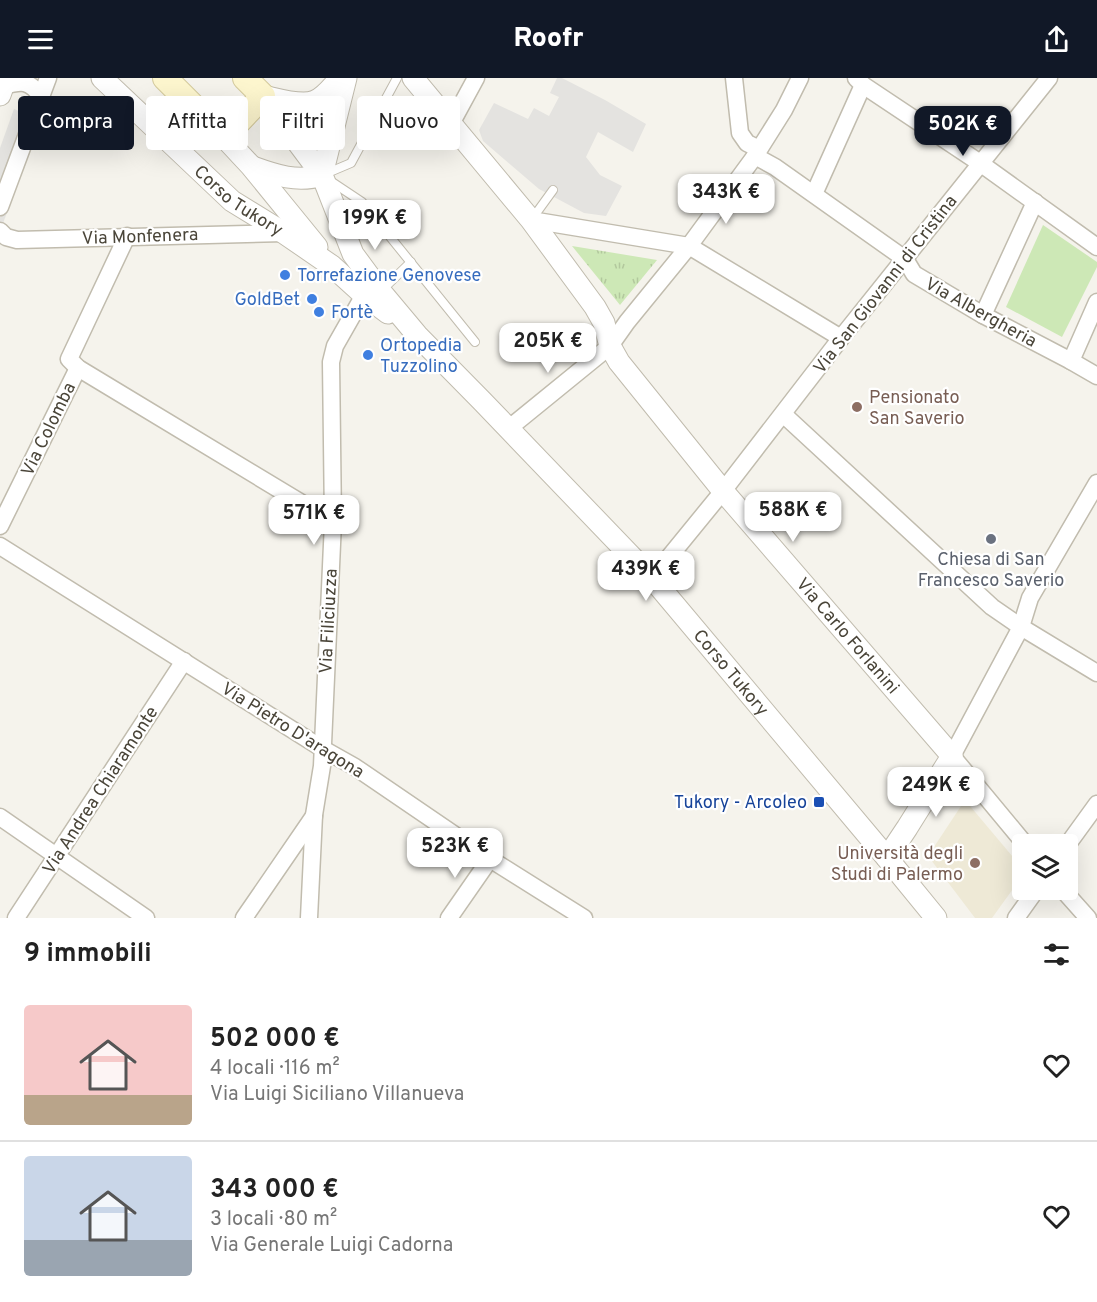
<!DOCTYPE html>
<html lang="it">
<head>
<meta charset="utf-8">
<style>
  :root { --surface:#fff; --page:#f2f2f2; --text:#222; --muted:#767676; --line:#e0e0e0; --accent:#111827 }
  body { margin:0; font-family:Overpass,sans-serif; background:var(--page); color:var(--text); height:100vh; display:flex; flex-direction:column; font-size:22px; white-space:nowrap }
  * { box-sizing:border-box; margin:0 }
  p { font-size:20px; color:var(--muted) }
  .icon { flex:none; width:33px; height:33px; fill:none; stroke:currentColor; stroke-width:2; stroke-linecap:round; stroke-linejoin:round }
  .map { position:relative; height:840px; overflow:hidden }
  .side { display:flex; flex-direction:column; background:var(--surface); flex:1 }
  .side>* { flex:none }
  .guide { position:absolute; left:18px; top:18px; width:600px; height:54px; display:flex; gap:12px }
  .buttons { position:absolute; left:1012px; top:756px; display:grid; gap:12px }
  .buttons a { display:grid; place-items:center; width:66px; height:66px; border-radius:6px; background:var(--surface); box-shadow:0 6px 24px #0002; font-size:30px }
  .price { position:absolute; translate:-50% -51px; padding:0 14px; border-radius:12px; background:#fff; color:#222; font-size:20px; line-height:39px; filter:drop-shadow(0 2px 3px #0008) }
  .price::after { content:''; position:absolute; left:50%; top:36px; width:18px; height:14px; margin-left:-9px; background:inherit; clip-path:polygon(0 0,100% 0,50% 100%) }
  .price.current { background:var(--accent); color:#fff }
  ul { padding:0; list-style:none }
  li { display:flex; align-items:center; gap:18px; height:150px; padding:0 24px }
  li+li { border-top:2px solid var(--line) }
  li span { display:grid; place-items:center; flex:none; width:168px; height:120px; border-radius:6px; color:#555 }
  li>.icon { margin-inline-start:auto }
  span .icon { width:72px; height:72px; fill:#fffc; stroke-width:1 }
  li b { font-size:26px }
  h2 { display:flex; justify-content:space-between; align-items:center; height:72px; padding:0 24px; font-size:26px }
  .tag { padding:0 21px; border-radius:6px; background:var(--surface); box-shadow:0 6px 24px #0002; font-size:21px; line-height:54px }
  .tag.current { background:var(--accent); color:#fff }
  header { display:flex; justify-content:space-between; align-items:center; height:78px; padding:0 24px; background:var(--accent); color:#fff; font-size:27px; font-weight:800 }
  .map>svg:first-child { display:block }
  .education { fill:#eee9d6 }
  .grass { fill:url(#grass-tufts) }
  .park { fill:#cde8b6 }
  .parking { fill:#e4e3e0 }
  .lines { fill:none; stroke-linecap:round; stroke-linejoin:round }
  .service-casing { stroke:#c1bcae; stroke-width:10 }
  .minor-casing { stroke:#c1bcae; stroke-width:19 }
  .tertiary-casing { stroke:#c1bcae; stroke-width:23 }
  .secondary-casing { stroke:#d4ca9c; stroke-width:26 }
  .service { stroke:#fff; stroke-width:8 }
  .minor { stroke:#fff; stroke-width:16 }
  .tertiary { stroke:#fff; stroke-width:21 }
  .secondary { stroke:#fdf6ce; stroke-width:24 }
  .shop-dot { fill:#3f7fe0; stroke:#fff; stroke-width:2 }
  .education-dot { fill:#8d6e63; stroke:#fff; stroke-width:2 }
  .worship-dot { fill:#6b7280; stroke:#fff; stroke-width:2 }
  .transit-dot { fill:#1a4fb4; stroke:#fff; stroke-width:2 }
  .labels { text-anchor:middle; stroke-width:4.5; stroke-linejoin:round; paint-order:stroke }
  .street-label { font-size:18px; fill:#4a4539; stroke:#fff }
  .shop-label { font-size:18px; fill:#366cbe; stroke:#fff; text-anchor:start }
  .education-label { font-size:18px; fill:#785e54; stroke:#fff; text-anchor:start }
  .worship-label { font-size:18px; fill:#5b616d; stroke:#fff }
  .transit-label { font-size:18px; fill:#164399; stroke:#fff; text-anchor:end }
</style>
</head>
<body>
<header><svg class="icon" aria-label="menu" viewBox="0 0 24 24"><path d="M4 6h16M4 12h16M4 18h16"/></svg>Roofr<svg class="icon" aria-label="share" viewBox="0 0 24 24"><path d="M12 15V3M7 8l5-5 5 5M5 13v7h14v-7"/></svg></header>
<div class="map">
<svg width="1097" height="840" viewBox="0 0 1097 840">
  <defs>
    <pattern id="grass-tufts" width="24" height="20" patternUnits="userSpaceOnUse" patternTransform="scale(1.5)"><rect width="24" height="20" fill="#cde8b6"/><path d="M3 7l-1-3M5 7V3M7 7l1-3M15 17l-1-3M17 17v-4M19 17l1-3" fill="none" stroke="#b2c89d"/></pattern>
  </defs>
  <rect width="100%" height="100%" fill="#f5f3ec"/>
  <!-- education -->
  <polygon class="education" points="965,722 1023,791 1023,797 992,840 975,840 928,778"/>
  <!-- grass -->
  <polygon class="grass" points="572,168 657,182 620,227"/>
  <!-- park -->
  <polygon class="park" points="1043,147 1097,184 1097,189 1062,259 1006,229"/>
  <!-- parking -->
  <g class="parking">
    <polygon points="557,0 562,0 605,22 646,46 633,74 598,54 586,79 600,97 622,108 606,138 584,135 539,111 483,63 479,52 494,25 528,41 534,30 549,38 559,19 550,15"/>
    <polygon points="14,31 42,43 0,153 0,70"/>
  </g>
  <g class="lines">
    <defs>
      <g id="service">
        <polyline points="325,96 351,85 397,0"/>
        <polyline points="329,102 362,124 475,264"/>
        <polyline points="532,141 553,112"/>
        <polyline points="381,213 411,184"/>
      </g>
      <g id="minor">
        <polyline points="734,0 740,55 747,65 759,71"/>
        <polyline points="863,7 980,85 1097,169"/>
        <path d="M3 8C22 3 29 2 41 18"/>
        <polyline points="451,46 476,0"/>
        <polyline points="755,78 775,89 905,181 914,196 983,237 1071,283 1097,298"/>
        <polyline points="814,116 863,7 856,0"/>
        <polyline points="0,129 48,0"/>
        <polyline points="531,142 689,168 841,260"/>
        <polyline points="0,153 6,159 17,162 284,155"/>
        <polyline points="127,158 69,281 78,290 333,444"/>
        <polyline points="983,237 1035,124"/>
        <polyline points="1071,283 1097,224"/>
        <polyline points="783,336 992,529 1021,549 1097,595"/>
        <polyline points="508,351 610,268 627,244 689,168 755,78 784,32 800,0"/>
        <polyline points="0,448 78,290"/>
        <polyline points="0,468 323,671 355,689 490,781 584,840"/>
        <polyline points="652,500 723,413 841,260 1049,0"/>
        <polyline points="0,739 146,840"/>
        <polyline points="1025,766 952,678 1021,549 1030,520 1097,405"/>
        <polyline points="1068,766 1097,726"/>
        <polyline points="1063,812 1088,840"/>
        <polyline points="16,840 184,583"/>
        <polyline points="244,840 314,738"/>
        <polyline points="309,840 314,737 322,688 333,444 331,284 335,268 364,217"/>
        <polyline points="449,840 490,781"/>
        <polyline points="1016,840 1036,812"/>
      </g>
      <g id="tertiary">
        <path id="s1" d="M102 0 232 123 284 155 332 188 364 217 388 235"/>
        <path id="s2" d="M413 0 531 142 595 229 604 245 610 268 619 284 723 413 952 678 907 750 887 780"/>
        <polyline points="0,17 6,0"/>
        <path id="s3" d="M263 18 322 97 353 176 381 214 417 257 482 323 652 500 887 780 936 840"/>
        <path d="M263 18C277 21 302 29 315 23 325 19 333 8 340 0"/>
        <polyline points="224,59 251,88 317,169"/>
        <path d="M253 89C275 97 298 105 322 97"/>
        <polyline points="322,97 346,0"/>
      </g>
      <polyline id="secondary" points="165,0 224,59 263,18 245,0"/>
    </defs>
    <!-- service casing -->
    <use href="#service" class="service-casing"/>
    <!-- minor casing -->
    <use href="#minor" class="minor-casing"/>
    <!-- tertiary casing -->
    <use href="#tertiary" class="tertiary-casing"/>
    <!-- secondary casing -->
    <use href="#secondary" class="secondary-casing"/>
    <!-- service -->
    <use href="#service" class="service"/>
    <!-- minor -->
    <use href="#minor" class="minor"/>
    <!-- tertiary -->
    <use href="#tertiary" class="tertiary"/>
    <!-- secondary -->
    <use href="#secondary" class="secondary"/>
  </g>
  <!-- markers -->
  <g class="shop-dot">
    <circle cx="285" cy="197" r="6"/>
    <circle cx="312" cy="221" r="6"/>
    <circle cx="319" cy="234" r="6"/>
    <circle cx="368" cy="277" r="6"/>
  </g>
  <g class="education-dot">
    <circle cx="857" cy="329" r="6"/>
    <circle cx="975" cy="785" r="6"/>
  </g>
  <circle class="worship-dot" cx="991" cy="461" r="6"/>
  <rect class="transit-dot" x="813" y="718" width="12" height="12" rx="3"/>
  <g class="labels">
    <!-- street labels -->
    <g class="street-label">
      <text dy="6" stroke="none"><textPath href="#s1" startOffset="184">Corso Tukory</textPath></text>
      <text transform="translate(140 158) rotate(-2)" y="6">Via Monfenera</text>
      <text transform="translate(885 206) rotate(-52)" y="6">Via San Giovanni di Cristina</text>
      <text transform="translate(981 234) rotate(29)" y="6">Via Albergheria</text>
      <text transform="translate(48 351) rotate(-64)" y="6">Via Colomba</text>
      <text transform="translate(328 543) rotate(-87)" y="6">Via Filiciuzza</text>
      <text dy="6" stroke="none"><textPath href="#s2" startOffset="710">Via Carlo Forlanini</textPath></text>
      <text dy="6" stroke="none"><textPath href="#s3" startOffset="748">Corso Tukory</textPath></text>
      <text transform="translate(293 652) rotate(32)" y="6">Via Pietro D'aragona</text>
      <text transform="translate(100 712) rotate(-57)" y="6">Via Andrea Chiaramonte</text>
    </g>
    <!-- shop labels -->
    <g class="shop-label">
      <text x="297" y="203">Torrefazione Genovese</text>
      <text x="300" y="227" text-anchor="end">GoldBet</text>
      <text x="331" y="240">Fortè</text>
      <text x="380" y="273">Ortopedia<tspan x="380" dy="21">Tuzzolino</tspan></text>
    </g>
    <!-- education labels -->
    <g class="education-label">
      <text x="869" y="325">Pensionato<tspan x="869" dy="21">San Saverio</tspan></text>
      <text x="963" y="781" text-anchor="end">Università degli<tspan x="963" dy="21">Studi di Palermo</tspan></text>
    </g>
    <!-- worship labels -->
    <g class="worship-label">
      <text x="991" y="487">Chiesa di San<tspan x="991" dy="21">Francesco Saverio</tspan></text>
    </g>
    <!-- transit labels -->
    <g class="transit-label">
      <text x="807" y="730">Tukory - Arcoleo</text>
    </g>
  </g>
</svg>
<div class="buttons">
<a><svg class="icon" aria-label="layers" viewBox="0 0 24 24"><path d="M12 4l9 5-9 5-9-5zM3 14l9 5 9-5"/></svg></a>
</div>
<b class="price current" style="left:963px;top:79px">502K €</b>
<b class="price" style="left:726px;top:147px">343K €</b>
<b class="price" style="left:375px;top:173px">199K €</b>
<b class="price" style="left:548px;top:296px">205K €</b>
<b class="price" style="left:793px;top:465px">588K €</b>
<b class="price" style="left:314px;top:468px">571K €</b>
<b class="price" style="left:646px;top:524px">439K €</b>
<b class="price" style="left:936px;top:740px">249K €</b>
<b class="price" style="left:455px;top:801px">523K €</b>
<div class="guide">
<a class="tag current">Compra</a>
<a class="tag">Affitta</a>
<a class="tag">Filtri</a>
<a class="tag">Nuovo</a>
</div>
</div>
<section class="side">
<h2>9 immobili<svg class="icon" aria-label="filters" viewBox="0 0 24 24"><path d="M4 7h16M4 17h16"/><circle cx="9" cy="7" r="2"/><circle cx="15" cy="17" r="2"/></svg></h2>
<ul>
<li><span style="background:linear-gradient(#f6c9c9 75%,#b9a48a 0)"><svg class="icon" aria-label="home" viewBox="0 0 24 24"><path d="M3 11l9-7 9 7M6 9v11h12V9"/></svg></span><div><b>502 000 €</b><p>4 locali · 116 m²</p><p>Via Luigi Siciliano Villanueva</p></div><svg class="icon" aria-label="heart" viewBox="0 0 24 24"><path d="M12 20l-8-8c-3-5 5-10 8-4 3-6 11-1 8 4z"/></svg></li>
<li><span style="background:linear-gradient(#c9d6e8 70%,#9aa5b1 0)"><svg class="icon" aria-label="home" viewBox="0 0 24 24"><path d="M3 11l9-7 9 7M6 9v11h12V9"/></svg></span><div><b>343 000 €</b><p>3 locali · 80 m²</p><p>Via Generale Luigi Cadorna</p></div><svg class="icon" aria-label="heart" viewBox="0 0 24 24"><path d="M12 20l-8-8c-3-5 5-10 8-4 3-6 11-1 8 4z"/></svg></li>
</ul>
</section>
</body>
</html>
